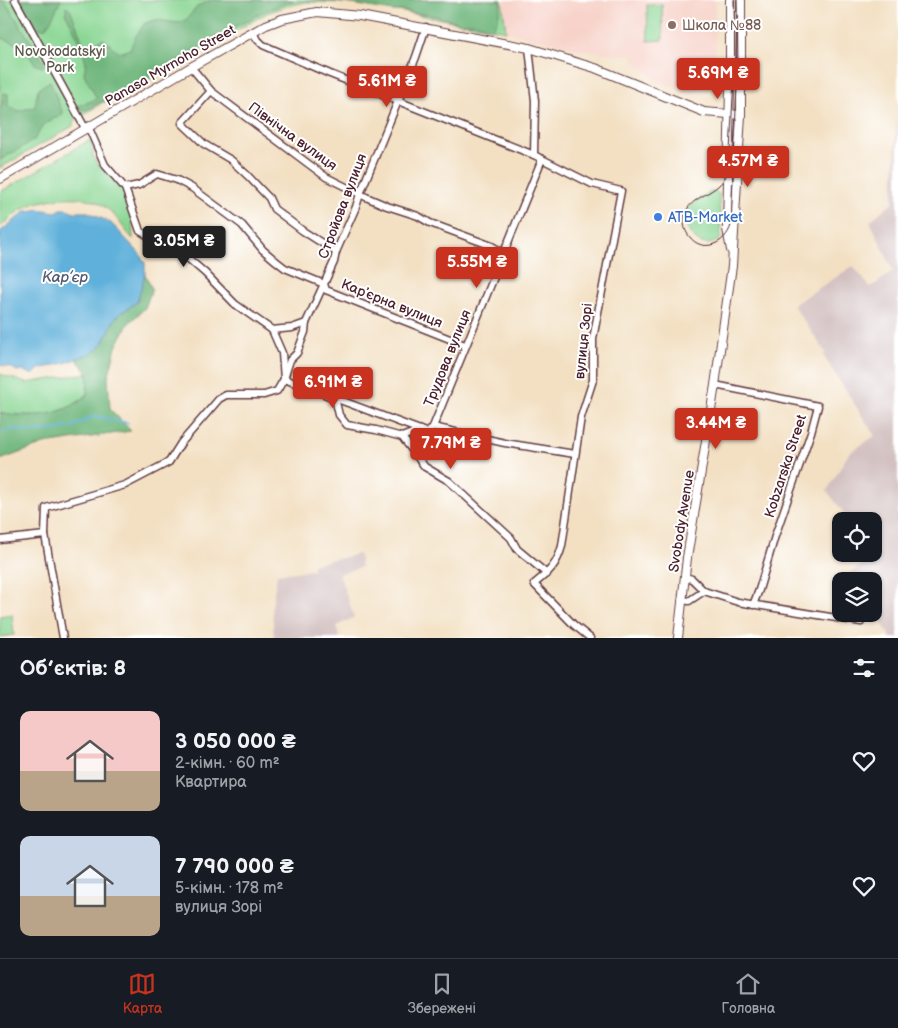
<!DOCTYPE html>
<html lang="uk">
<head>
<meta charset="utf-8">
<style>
  :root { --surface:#171b24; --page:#242831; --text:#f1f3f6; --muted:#9ea1a6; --line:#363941; --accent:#c8321e }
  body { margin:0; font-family:"Balsamiq Sans",sans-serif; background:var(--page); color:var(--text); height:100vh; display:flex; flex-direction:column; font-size:19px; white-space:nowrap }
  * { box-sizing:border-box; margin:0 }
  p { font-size:16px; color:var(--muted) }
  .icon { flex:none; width:28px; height:28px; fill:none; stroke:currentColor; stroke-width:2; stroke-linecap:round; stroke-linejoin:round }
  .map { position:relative; height:638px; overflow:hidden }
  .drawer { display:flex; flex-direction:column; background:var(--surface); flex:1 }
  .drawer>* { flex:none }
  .fabs { position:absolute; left:832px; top:512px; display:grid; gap:10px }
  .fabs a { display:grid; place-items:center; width:50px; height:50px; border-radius:10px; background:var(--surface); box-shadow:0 1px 4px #0004; font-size:25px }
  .price { position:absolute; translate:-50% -42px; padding:0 11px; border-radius:5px; background:var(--accent); color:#fff; font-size:16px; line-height:32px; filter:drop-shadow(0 1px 2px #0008) }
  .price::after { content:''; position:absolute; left:50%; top:30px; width:15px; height:11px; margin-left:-8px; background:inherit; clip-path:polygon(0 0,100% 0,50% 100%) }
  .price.current { background:#222; color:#fff }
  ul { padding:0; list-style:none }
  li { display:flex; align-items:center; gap:15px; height:125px; padding:0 20px }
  li span { display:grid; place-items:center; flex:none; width:140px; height:100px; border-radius:10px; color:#555 }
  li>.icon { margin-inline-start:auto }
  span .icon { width:60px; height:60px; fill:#fffc; stroke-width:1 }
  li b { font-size:21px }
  h2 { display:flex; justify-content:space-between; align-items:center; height:60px; padding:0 20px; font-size:21px }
  .menu { display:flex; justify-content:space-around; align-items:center; height:70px; border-top:1px solid var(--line); background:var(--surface); font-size:14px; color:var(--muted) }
  .menu a { display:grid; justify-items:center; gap:2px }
  .menu .current { color:var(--accent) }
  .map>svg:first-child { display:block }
  .built { fill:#f7d1c7 }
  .industrial { fill:#d2bfc0 }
  .green { fill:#88d592; stroke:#697a5e }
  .forest { fill:#6eb67c; stroke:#5c6a54 }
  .water { fill:#5fb0da; stroke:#546882 }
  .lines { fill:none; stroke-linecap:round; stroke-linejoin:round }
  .stream { stroke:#5fb0da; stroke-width:2 }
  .minor-casing { stroke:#633c42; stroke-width:9 }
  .major-casing { stroke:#633c42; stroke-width:10 }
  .minor { stroke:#fff; stroke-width:6 }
  .major { stroke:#fff; stroke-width:8 }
  .tram { stroke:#4a1f2b; stroke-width:1 }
  .education-dot { fill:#8d6e63; stroke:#fff; stroke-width:2 }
  .shop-dot { fill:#3f7fe0; stroke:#fff; stroke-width:2 }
  .labels { text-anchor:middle; stroke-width:4; stroke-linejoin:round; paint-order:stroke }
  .education-label { font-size:14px; fill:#785e54; stroke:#fff; text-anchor:start }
  .park-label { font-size:14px; fill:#5d564a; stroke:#fff }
  .street-label { font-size:14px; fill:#4a1f2b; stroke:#fff }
  .shop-label { font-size:14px; fill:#366cbe; stroke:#fff; text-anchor:start }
  .water-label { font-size:15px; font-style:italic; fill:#525971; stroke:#fff }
</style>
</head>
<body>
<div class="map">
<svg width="898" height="638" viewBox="0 0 898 638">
  <rect width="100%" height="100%" fill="#fff"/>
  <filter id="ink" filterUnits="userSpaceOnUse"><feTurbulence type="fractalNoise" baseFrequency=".02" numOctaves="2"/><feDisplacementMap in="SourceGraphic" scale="10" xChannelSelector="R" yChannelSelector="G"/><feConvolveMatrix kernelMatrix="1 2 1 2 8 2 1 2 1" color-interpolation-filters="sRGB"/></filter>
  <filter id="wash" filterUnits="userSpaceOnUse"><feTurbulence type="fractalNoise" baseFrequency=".0096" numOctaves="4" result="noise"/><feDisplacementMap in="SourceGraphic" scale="20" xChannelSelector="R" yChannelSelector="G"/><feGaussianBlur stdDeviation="1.12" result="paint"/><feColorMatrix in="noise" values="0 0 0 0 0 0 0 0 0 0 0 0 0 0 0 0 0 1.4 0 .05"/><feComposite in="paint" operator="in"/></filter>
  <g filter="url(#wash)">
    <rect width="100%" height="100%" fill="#f3e0c3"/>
    <!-- built -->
    <polygon class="built" points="502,0 715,0 716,70 692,95 660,82 634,62 632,54 623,55 582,50 506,31"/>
    <!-- industrial -->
    <g class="industrial">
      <polygon points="898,94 898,638 891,638 874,611 874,581 855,581 850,573 875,555 874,521 850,521 827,491 849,453 875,436 823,355 826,353 793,305 853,266 870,287 877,283 893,271 870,221 893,202"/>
      <polygon points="359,554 361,567 339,574 354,617 337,626 339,638 274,638 272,607 277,574 313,570 313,564"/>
    </g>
    <!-- green -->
    <g class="green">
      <polygon points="0,0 502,0 506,31 354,3 306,2 286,6 267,13 109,102 103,102 73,122 73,126 0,168"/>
      <polygon points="662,4 663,40 648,41 647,5"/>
      <path d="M88 141H91L94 158 98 165 122 186 132 211 133 239C122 228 116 213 102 205 84 192 39 198 21 210 13 214 7 221 0 227V192Z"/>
      <path d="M710 192H717L719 194 721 238C700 258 672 222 694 203 698 199 705 196 710 192Z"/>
      <path d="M88 373 87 395C61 418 33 417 0 413V374L26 383Z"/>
      <polygon points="12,614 14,635 0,637 0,616"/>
    </g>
    <!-- forest -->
    <g class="forest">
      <polygon points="0,0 4,0 45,64 43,67 36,65 22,46 0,37"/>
      <path d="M19 0H61L51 20 45 28H38C30 21 26 9 19 0Z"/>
      <path d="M211 0H294L260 13 249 20 218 34 183 58 151 75 112 100 100 102 87 110 78 109V106L97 99 84 74 86 62 78 38 66 14V6L71 11 84 46H90L102 39C107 40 114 49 120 53L130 49 136 36 145 23 155 20 179 23 186 20 197 7Z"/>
      <path d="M318 0H501C500 10 499 22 491 29L476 23H462L427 14H420L403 11H393L352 4Z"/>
      <polygon points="50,81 63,114 44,124 34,140 0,160 0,107 2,106 3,93 8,94 8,106 18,111 35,107 38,89"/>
      <path d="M145 274 152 289 145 308 128 324 116 347 108 378 110 409 131 431 44 444 0 460V413C33 417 61 418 87 395L88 373 76 359 92 353 103 344 113 322 118 315 137 302Z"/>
    </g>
    <!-- water -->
    <polygon class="water" points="37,209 56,212 61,209 67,209 74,212 88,212 111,223 140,254 145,263 145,274 137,302 118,315 113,322 103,344 92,353 65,363 39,369 33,375 22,370 17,371 12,368 0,365 0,232 26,211 32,211"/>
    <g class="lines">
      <!-- stream -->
      <polyline class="stream" points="0,433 12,429 33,432 56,430 76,425 94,416 128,423"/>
    </g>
  </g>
  <g filter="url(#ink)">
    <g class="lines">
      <defs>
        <g id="minor">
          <polyline points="15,0 85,128"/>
          <path d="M253 32 256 38 263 45 330 74 534 155 592 184 621 191 593 339V380L581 417 562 546C557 565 549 572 534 584L574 625 590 638"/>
          <polyline points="529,48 535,101 534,155"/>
          <polyline points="191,67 211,91 326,177 366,197 387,206 418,216 430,223 492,246 503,253"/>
          <polyline points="211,91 182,123 204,144 231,160 248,176 269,198 274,209 303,231 336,252"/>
          <polyline points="88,126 105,165 125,188 140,231 158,242 183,254 205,273 235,304 272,330 292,328 306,323"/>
          <polyline points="125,188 139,185 157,174 177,180 192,188 242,225 263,250 276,261 285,268 324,284 326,290 465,345"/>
          <polyline points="272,330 282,353 284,379 428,433 433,427 542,159"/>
          <polyline points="715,385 818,406 811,432 775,536 759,590 753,605"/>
          <polyline points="335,398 339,415 347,425 376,430 402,437 425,467 449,481 511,538 517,549 547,574"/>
          <polyline points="433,427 505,443 575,454"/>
          <polyline points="402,437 420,430"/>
          <polyline points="0,540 45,535"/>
          <polyline points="685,577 692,579 704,591 738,602 861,622"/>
          <polyline points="682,600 689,601 704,591"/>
          <polyline points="63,638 45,535 46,508 125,485 169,462 181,443 219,399 226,395 264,395 277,391 284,379 290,360 297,353 305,332 306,323 334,262 336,252 356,207 360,194 416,57 426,27"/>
        </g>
        <g id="major">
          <polyline points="730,0 730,86 727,229 731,250"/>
          <polyline points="0,179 191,67 266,25 282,19 317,12 360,16 529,48 595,68 704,112 741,115"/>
          <polyline points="678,638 687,558 715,385 732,266 741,115 741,0"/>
        </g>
      </defs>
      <!-- minor casing -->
      <use href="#minor" class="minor-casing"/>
      <!-- major casing -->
      <use href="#major" class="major-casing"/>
      <!-- minor -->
      <use href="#minor" class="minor"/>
      <!-- major -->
      <use href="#major" class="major"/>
      <!-- tram -->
      <path class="tram" d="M734 0 735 59 729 170C726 176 723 182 718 186 705 197 684 201 684 221 684 226 685 231 689 236 702 254 726 244 731 225L738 63 737 0"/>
    </g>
  </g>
  <!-- markers -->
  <circle class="education-dot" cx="672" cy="25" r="5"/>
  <circle class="shop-dot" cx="658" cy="217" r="5"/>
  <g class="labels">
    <!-- education labels -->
    <g class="education-label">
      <text x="682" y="30">Школа №88</text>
    </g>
    <!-- park labels -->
    <g class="park-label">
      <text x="60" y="56">Novokodatskyi<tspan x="60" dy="16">Park</tspan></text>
    </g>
    <!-- street labels -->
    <g class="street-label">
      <text transform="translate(170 65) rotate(-30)" y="5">Panasa Myrnoho Street</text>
      <text transform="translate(293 136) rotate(36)" y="5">Північна вулиця</text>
      <text transform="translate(342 206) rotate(-69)" y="5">Стройова вулиця</text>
      <text transform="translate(392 303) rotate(22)" y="5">Карʼєрна вулиця</text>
      <text transform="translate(583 341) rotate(-84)" y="5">вулиця Зорі</text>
      <text transform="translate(447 358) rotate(-68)" y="5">Трудова вулиця</text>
      <text transform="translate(785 466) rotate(-72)" y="5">Kobzarska Street</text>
      <text transform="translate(681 521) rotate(-81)" y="5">Svobody Avenue</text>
    </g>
    <!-- shop labels -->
    <g class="shop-label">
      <text x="668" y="222">ATB-Market</text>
    </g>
    <!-- water labels -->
    <g class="water-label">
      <text x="65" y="282">Кар’єр</text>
    </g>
  </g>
</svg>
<div class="fabs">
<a><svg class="icon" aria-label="locate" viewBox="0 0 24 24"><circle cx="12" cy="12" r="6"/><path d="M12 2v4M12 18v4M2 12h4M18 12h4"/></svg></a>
<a><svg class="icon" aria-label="layers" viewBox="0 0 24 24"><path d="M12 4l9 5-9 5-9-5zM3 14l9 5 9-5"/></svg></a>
</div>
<b class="price" style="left:718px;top:100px">5.69M ₴</b>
<b class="price" style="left:387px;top:108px">5.61M ₴</b>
<b class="price" style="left:748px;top:188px">4.57M ₴</b>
<b class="price current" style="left:184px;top:268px">3.05M ₴</b>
<b class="price" style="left:477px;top:289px">5.55M ₴</b>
<b class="price" style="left:333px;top:409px">6.91M ₴</b>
<b class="price" style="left:716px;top:450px">3.44M ₴</b>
<b class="price" style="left:451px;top:470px">7.79M ₴</b>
</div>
<section class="drawer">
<h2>Об’єктів: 8<svg class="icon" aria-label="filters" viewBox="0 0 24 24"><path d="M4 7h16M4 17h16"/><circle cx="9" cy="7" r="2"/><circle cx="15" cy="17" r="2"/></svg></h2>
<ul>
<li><span style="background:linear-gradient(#f6c9c9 60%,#b9a48a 0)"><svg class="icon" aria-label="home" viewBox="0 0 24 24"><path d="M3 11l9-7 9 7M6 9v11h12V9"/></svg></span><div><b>3 050 000 ₴</b><p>2-кімн. · 60 m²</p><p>Квартира</p></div><svg class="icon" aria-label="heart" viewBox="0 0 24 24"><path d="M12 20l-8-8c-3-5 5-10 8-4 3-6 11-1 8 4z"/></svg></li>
<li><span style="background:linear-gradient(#c9d6e8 60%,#b9a48a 0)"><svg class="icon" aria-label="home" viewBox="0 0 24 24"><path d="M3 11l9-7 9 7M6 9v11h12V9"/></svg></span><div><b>7 790 000 ₴</b><p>5-кімн. · 178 m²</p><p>вулиця Зорі</p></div><svg class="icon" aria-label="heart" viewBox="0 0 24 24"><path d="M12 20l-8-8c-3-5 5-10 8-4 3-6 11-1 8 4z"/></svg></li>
</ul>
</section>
<nav class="menu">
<a class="current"><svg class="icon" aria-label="map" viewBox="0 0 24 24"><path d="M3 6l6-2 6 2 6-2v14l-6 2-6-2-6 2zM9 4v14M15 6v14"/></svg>Карта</a>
<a><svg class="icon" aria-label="saved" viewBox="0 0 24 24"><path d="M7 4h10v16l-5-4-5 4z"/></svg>Збережені</a>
<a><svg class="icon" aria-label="home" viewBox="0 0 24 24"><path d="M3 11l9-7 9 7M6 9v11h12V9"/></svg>Головна</a>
</nav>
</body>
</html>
